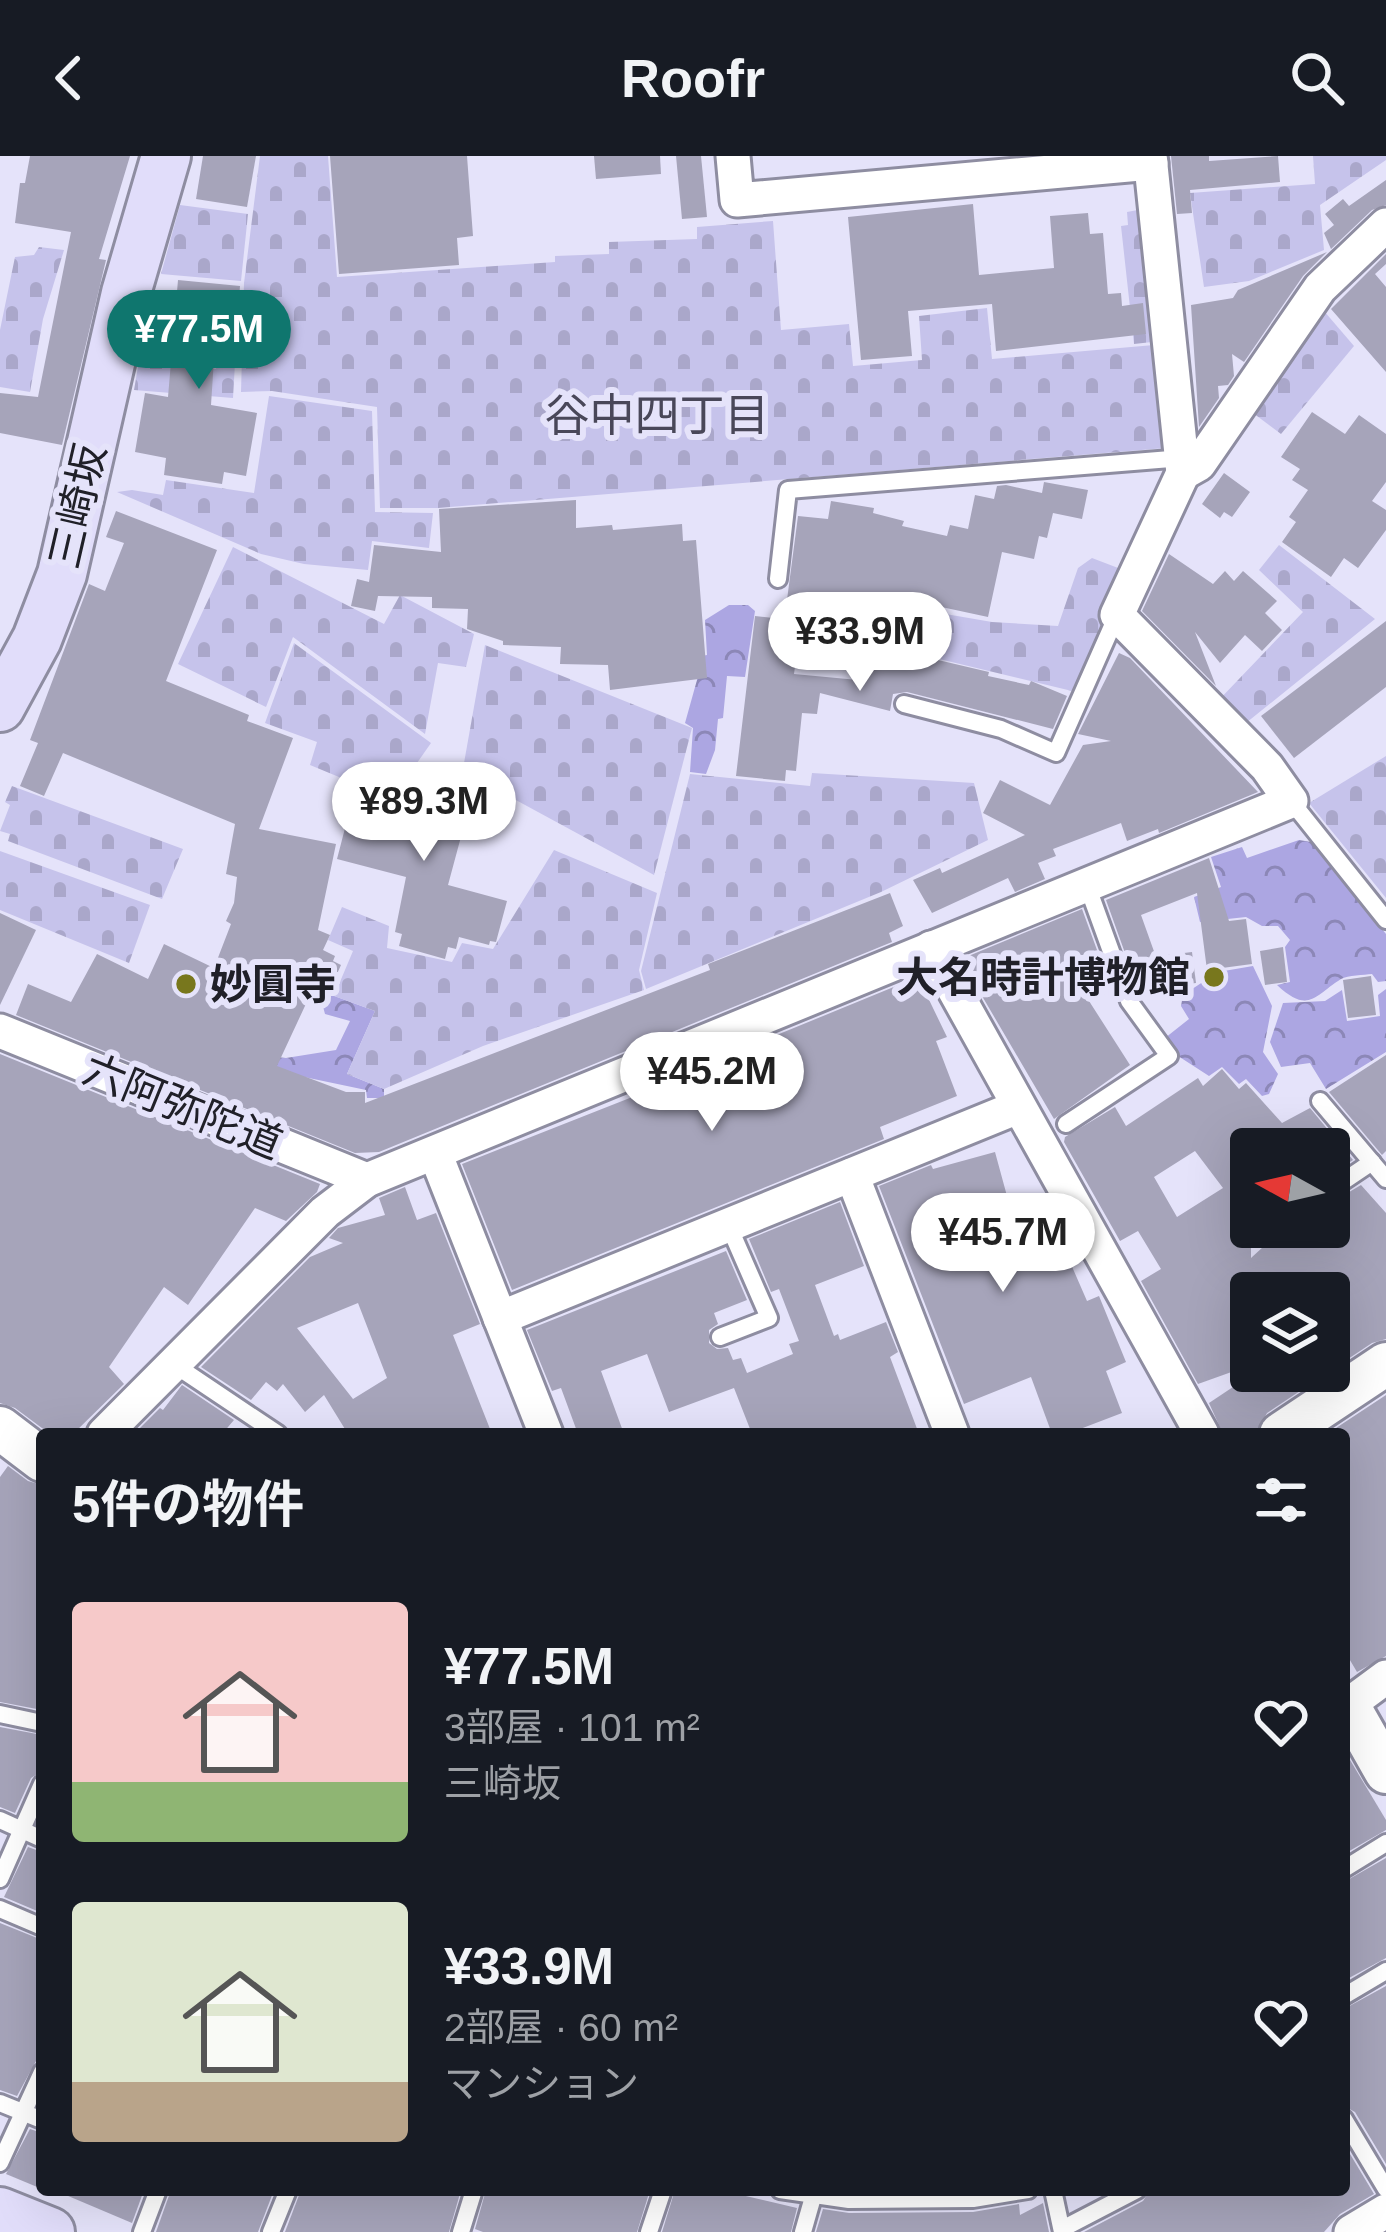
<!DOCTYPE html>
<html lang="ja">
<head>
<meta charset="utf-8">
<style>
  :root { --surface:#171b24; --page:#20242c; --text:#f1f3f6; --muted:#9ea1a6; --accent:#0f766e }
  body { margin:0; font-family:Helvetica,"Noto Sans JP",sans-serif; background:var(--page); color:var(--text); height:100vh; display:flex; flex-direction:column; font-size:45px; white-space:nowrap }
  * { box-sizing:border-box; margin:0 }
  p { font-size:39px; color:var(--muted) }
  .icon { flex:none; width:66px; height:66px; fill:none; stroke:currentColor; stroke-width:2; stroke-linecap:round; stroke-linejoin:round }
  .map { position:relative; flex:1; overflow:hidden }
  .side { position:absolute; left:36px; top:1272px; width:1314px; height:768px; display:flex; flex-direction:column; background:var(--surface); border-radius:12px; box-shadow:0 12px 48px #0002 }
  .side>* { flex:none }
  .needle { width:78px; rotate:278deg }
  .fabs { position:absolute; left:1230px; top:972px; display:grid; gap:24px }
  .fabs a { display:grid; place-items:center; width:120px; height:120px; border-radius:12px; background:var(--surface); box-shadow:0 12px 48px #0002; font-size:60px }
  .price { position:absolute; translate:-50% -102px; padding:0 27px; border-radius:42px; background:#fff; color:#222; font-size:39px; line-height:78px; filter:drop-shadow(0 3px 6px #0008) }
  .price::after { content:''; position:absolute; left:50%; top:72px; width:36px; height:27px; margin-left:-18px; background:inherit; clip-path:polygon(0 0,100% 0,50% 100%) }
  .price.on { background:var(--accent); color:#fff }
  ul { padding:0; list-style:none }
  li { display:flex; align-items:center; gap:36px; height:300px; padding:0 36px }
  li span { display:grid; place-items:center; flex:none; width:336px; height:240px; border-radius:12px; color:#555 }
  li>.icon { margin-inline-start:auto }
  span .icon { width:144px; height:144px; fill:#fffc; stroke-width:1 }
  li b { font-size:51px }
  h2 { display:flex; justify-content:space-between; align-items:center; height:144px; padding:0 36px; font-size:51px }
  header { display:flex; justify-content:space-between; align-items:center; height:156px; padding:0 36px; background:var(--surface); font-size:54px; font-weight:600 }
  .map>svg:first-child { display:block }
  .forest { fill:url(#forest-crowns) }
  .cemetery { fill:url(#cemetery-stones) }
  .building { fill:#a6a4ba; fill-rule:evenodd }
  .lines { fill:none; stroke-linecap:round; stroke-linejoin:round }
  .service-casing { stroke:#8e8da1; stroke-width:22 }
  .minor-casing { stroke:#8e8da1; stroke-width:39 }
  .tertiary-casing { stroke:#8e8da1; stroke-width:48 }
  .secondary-casing { stroke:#8e8da1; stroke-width:54 }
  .service { stroke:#fff; stroke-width:16 }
  .minor { stroke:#fff; stroke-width:33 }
  .tertiary { stroke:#fff; stroke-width:42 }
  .secondary { stroke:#e1ddfa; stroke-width:48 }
  .poi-dot { fill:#78771d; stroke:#e5e3fa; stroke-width:4.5 }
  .labels { text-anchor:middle; stroke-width:12; stroke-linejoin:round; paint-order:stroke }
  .street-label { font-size:42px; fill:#202028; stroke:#e5e3fa }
  .poi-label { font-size:42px; font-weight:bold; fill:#202028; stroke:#e5e3fa; text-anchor:end }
  .neighbourhood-label { font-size:45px; fill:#494759; stroke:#e5e3fa }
</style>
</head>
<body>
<header><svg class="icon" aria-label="back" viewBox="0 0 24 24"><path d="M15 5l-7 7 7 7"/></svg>Roofr<svg class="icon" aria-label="search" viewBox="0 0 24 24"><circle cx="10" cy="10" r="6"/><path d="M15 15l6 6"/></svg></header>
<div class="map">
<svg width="1386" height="2076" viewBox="0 0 1386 2076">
  <defs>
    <pattern id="forest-crowns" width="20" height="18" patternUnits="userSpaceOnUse" patternTransform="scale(3)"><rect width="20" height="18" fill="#aca6e2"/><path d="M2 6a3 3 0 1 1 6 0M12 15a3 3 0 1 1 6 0" fill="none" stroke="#8c87b7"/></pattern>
    <pattern id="cemetery-stones" width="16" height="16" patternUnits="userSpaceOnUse" patternTransform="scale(3)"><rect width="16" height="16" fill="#c6c3eb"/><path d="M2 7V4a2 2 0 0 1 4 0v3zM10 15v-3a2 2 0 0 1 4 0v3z" fill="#aaa7ca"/></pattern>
  </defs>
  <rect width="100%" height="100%" fill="#e5e3fa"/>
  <!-- forest -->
  <g class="forest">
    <polygon points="729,449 748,449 755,455 745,521 727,520 723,562 718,563 715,594 706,618 690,616 693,572 685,567 697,524 696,501 707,499 705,464"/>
    <path d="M1299 684 1311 686 1386 778V825L1378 826 1372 818C1364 819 1348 819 1341 823 1315 839 1309 859 1277 829L1290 826 1285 791 1290 784 1278 770H1262L1246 761 1200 766 1194 741 1221 731 1211 701 1242 691 1247 702Z"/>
    <polygon points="1253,810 1272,850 1263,896 1278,918 1269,938 1262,940 1246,923 1239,928 1222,911 1209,920 1175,898 1165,882 1189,863 1181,850 1183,839 1218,816"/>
    <polygon points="1386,833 1386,896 1326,933 1310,907 1281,911 1270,886 1283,847 1325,845 1342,834 1347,865 1380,860 1378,839"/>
    <polygon points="329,838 375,855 347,918 384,933 384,942 367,942 366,934 266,913 268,900 286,902 336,894 350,865 325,858 321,843"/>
  </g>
  <!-- cemetery -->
  <g class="cemetery">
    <polygon points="260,0 328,0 337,121 555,106 555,100 609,98 609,86 697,83 697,71 773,65 781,174 849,168 853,210 922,204 919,160 987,152 992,203 1154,189 1166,292 438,352 380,352 377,251 272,235 241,236 244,127"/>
    <polygon points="1313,0 1386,0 1386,4 1320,49 1324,94 1249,125 1204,131 1190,37 1315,28"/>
    <polygon points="180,49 248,58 241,125 161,118"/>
    <polygon points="1143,53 1161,185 1134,188 1121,70 1128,69 1127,56"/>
    <polygon points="39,91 64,94 43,163 30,236 0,231 0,174 15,101 34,99"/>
    <polygon points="1318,148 1354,190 1281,278 1249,254"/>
    <polygon points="139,205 216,213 217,206 235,207 233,242 134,234"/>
    <polygon points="269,240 372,255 375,356 433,357 429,392 372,385 368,414 304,408 261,398 117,336 132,334 163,339 166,324 254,337"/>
    <polygon points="1279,389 1375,463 1241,571 1216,547 1303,456 1259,414"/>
    <polygon points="233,391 384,468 400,439 474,478 466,511 438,507 425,578 293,481 266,551 178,508"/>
    <polygon points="1092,402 1126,415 1072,535 906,495 907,489 891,485 904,446 934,451 934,456 992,466 1058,470 1078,412"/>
    <polygon points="294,487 431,587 410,617 394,609 391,614 381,609 376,619 369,617 363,631 310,609 317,586 265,567"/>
    <polygon points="485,489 692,572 654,719 514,643 464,607"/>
    <polygon points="1386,600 1386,742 1309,647"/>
    <polygon points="812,617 974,627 988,684 881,736 646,833 641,815 690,618 810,630"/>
    <polygon points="12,630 183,693 162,743 8,685 10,678 0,675 10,649 5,646"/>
    <polygon points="554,694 657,737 639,814 644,834 483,890 384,933 347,918 375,855 334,840 353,795 328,784 342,751 389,770 387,792 452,806 462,787 493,793"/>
    <polygon points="0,695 150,749 129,807 0,754"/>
  </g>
  <!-- building -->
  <g class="building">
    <polygon points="30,0 130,0 99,103 106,104 62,289 0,277 0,237 38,241 71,76 15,67 20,27 25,27"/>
    <polygon points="203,0 256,0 247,51 196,43"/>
    <polygon points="330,0 467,0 473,80 457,82 459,109 339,118"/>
    <polygon points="594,0 660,0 661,18 596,23"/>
    <polygon points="676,0 701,0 707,61 682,63"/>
    <polygon points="1171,0 1209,0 1209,5 1278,0 1280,26 1190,34 1192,57 1177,58"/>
    <polygon points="1386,24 1386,49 1372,54 1331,93 1324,77 1334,69 1325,58 1343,43 1349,50"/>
    <polygon points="973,48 979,119 1054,112 1050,60 1088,57 1090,78 1103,77 1108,138 1121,137 1122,150 1143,147 1146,178 996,195 992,148 908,155 912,200 861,204 848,61"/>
    <polygon points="1327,96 1303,120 1244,206 1232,198 1234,220 1228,229 1218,230 1219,242 1199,271 1191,149 1233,142 1238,134"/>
    <polygon points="1386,98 1386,108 1375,118 1386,131 1386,216 1331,153"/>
    <polygon points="178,124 240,130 234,205 214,203 211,249 257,257 246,320 224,316 222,328 164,319 166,302 135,296 145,237 168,241"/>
    <polygon points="1312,256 1345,278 1359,259 1386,278 1386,326 1372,345 1386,354 1386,374 1358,412 1344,402 1331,421 1282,386 1296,366 1289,361 1308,334 1292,324 1300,313 1281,301"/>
    <polygon points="1224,317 1250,336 1232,361 1224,356 1220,362 1202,348"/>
    <polygon points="1044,326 1088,334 1082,363 1053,357 1047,382 1039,380 1034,403 1002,396 988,461 895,441 886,483 859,478 860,470 785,459 798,360 828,363 831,345 874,352 873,357 904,365 902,370 947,380 950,369 968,373 975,339 994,343 997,330 1006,329 1042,337"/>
    <polygon points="576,344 576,372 612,369 613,374 682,368 683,385 696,384 707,522 610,534 608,509 560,508 561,491 503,489 503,485 467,473 468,453 432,452 432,441 378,440 375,455 351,450 357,423 369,426 374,389 441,396 439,353"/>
    <polygon points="116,355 217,394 166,525 249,559 247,565 293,582 259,673 336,688 318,774 330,779 323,794 335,800 333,805 341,809 332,829 318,822 277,910 346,936 365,936 365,947 710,814 708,808 890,737 903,770 889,777 892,786 379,996 355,997 16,859 28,828 71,846 97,798 148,823 164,788 214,812 231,768 226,765 234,747 237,721 226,718 235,668 63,597 44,640 20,630 38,587 30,584 89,428 105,435 124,387 106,381"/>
    <polygon points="1169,398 1213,428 1225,415 1234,425 1243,415 1277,445 1265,457 1282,474 1262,495 1245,479 1220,507 1195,476 1216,530 1142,455"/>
    <polygon points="755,460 801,465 794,518 858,524 868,482 905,491 904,496 989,516 988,520 1029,529 1031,525 1067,540 1053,573 907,536 893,538 890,555 820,537 817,558 802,557 796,615 786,614 785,625 736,620"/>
    <polygon points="1386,465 1386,531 1294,602 1261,560"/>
    <polygon points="1119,497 1130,502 1258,636 1159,677 1158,673 1127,685 1121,667 1053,693 1056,700 1038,707 1045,723 1015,736 1008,722 932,757 913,724 940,712 942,717 1025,679 983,657 1000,624 1050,649 1083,589 1111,585 1078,578"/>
    <polygon points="429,612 476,625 448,729 507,745 496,786 490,785 489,789 459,781 456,793 448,791 445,803 399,790 402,778 395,776 406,721 337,703 350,653 354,654 359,639 418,655"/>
    <polygon points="1209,702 1229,765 1246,763 1252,808 1207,814 1197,737 1141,759 1156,801 1130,811 1106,744"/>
    <polygon points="1082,753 1108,824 1082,834 1130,909 1054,963 975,828 966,801"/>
    <polygon points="0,757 36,774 0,849"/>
    <polygon points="1283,791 1287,826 1265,829 1260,795"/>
    <polygon points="1192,796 1196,827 1171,830 1168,799"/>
    <polygon points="1371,820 1376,859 1348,862 1343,824"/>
    <polygon points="918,821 947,881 936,885 957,940 880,971 884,983 512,1134 462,1008 678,923 677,920"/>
    <polygon points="0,898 320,1028 317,1036 286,1065 255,1052 188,1149 164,1131 109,1211 124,1228 73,1278 50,1278 15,1252 0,1247"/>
    <polygon points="1386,899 1386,995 1382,999 1329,936"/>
    <path d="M1222 913 1239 933 1246 927 1282 967 1310 952 1353 1004 1329 1020V993H1251V1102L1285 1071H1329V1048L1361 1029 1386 1057V1183L1372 1187 1267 1257 1256 1278H1223L1209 1247 1257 1215H1329V1137H1251V1209L1198 1228 1141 1125 1161 1113 1138 1075 1120 1085 1064 986 1065 981 1115 951 1126 970 1198 922 1203 930ZM1195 995 1223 1032 1177 1061 1154 1021Z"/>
    <polygon points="995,996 1016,1073 1033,1066 1053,1114 1070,1106 1087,1145 1099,1140 1126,1206 1106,1215 1122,1257 1067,1278 1052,1278 1031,1221 964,1248 879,1030 931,1009 933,1013"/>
    <path d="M405 1031 417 1064 436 1057 480 1168 453 1179 492 1278H348L324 1239 305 1256 283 1228 277 1235 266 1226 251 1244 201 1211 310 1101 343 1087 329 1082 338 1072 385 1059 379 1042ZM358 1147 387 1222 353 1243 297 1172Z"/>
    <polygon points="840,1046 864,1110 815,1129 834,1180 838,1178 840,1184 886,1166 898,1196 890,1201 919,1278 752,1278 734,1232 669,1256 647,1198 601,1215 624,1278 578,1278 561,1232 552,1235 527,1174 726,1095 747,1144 714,1157 718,1168 709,1174 709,1187 717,1193 728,1192 733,1204 741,1202 747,1217 793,1198 789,1188 799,1185 779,1133 771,1136 749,1083"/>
    <polygon points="182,1229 234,1264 222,1278 134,1278 160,1252 163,1254"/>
    <polygon points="1386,1239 1386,1500 1357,1516 1344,1494 1344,1278 1327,1278"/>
    <polygon points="8,1310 28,1325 42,1329 42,1554 0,1546 0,1321"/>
    <polygon points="0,1571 42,1579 42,1615 31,1622 15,1657 0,1651"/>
    <polygon points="1344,1594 1386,1664 1386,1674 1344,1698"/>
    <polygon points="28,1691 42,1696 42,1757 4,1741"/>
    <polygon points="1386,1702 1386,1802 1349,1822 1344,1815 1344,1726"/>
    <polygon points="0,1767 42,1784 42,1894 17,1940 0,1934"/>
    <polygon points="1386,1830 1386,2008 1355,1956 1344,1950 1344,1853"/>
    <polygon points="30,1973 42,1977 42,2033 6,2018"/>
    <polygon points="1344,1988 1374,2038 1340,2058 1324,2076 1084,2076 1143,2045 1150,2034 1344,2034"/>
    <polygon points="54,2034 144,2034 132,2067"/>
    <polygon points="171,2034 274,2034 258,2076 156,2076"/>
    <polygon points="301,2034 461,2034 449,2076 285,2076"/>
    <polygon points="486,2034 650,2034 637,2076 483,2076 475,2073"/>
    <polygon points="675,2034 720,2034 797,2052 791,2076 662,2076"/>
    <polygon points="1043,2047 1049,2076 816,2076 823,2053 849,2057 973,2056 1019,2048 1020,2059"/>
  </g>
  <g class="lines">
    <defs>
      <g id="service">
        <polyline points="778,423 788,334 1183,302"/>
        <polyline points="904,548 1001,573 1056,597 1117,459"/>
        <polyline points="1291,645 1386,764"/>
        <polyline points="1320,945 1386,1023"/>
        <polyline points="1066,968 1169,900 1129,845 1087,729"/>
        <polyline points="1329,1035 1372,1006"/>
        <polyline points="720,1181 769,1162 728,1068"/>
        <polyline points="172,1207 278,1278"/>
        <polyline points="0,1558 42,1567"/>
        <polyline points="0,1664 42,1683"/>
        <polyline points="1344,1713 1386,1687"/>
        <polyline points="0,1723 42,1628"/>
        <polyline points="0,1753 42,1771"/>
        <polyline points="1344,1840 1386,1815"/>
        <polyline points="0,1947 42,1964"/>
        <polyline points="1344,1963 1386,2033"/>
        <polyline points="0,2007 42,1916"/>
        <polyline points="780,2034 849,2044 973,2043 1028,2034"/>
        <polyline points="1053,2034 1062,2076"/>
        <polyline points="1062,2073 1137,2034"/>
        <polyline points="142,2076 158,2034"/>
        <polyline points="271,2076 288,2034"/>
        <polyline points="461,2076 474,2034"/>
        <polyline points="649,2076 663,2034"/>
        <polyline points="803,2076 815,2034"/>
      </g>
      <g id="minor">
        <polyline points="733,0 737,44 1151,7"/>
        <polyline points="1183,317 1199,308 1320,132 1386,69"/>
        <polyline points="931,792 1202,1278"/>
        <polyline points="0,875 367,1024"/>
        <polyline points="435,997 546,1278"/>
        <polyline points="852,1019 952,1278"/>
        <polyline points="500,1162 1018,951"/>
        <polyline points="104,1278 325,1056 367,1024 1291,645 1267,611 1117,459 1183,317 1150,0"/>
        <polyline points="1344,1552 1386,1521"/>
        <polyline points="1351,2076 1386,2055"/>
      </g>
      <g id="tertiary">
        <polyline points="0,1272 42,1304"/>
        <polyline points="1281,1278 1386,1208"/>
        <polyline points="1348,1549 1386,1616"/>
      </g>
      <g id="secondary">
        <polyline points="0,551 37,483 62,418 126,137 166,0"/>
        <polyline points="0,2056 50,2076"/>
      </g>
    </defs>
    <!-- service casing -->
    <use href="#service" class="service-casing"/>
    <!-- minor casing -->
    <use href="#minor" class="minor-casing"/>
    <!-- tertiary casing -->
    <use href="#tertiary" class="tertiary-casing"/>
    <!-- secondary casing -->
    <use href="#secondary" class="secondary-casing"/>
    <!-- service -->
    <use href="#service" class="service"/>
    <!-- minor -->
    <use href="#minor" class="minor"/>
    <!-- tertiary -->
    <use href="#tertiary" class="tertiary"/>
    <!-- secondary -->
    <use href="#secondary" class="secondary"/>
  </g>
  <!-- markers -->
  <g class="poi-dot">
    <circle cx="1214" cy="821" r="12"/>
    <circle cx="186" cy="828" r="12"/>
  </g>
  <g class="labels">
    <!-- street labels -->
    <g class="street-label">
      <text transform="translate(77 350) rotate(-77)" y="15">三崎坂</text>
      <text transform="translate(183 950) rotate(22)" y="15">六阿弥陀道</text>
    </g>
    <!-- poi labels -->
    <g class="poi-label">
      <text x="1190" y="836">大名時計博物館</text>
      <text x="210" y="843" text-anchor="start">妙圓寺</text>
    </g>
    <!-- neighbourhood labels -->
    <g class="neighbourhood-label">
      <text x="657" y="275">谷中四丁目</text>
    </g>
  </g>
</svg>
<div class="fabs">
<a><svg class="needle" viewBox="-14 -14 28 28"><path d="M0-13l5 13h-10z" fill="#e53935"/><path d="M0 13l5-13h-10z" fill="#9ea1a6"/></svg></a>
<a><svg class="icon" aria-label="layers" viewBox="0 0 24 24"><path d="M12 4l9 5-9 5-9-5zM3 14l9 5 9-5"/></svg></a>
</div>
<b class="price on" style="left:199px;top:236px">¥77.5M</b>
<b class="price" style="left:860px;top:538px">¥33.9M</b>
<b class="price" style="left:424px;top:708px">¥89.3M</b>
<b class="price" style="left:712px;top:978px">¥45.2M</b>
<b class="price" style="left:1003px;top:1139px">¥45.7M</b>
<section class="side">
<h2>5件の物件<svg class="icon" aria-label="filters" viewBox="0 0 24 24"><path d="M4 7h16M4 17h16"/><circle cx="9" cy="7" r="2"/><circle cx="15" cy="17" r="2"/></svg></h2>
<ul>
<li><span style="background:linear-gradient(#f6c9c9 75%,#8fb573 0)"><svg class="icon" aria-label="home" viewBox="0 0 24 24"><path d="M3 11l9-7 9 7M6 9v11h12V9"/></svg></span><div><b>¥77.5M</b><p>3部屋 · 101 m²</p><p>三崎坂</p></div><svg class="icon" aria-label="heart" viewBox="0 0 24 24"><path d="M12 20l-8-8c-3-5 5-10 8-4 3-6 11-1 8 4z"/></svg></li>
<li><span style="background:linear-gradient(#dfe7d0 75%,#b9a48a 0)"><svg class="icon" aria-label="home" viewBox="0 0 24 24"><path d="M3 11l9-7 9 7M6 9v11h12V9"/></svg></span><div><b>¥33.9M</b><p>2部屋 · 60 m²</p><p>マンション</p></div><svg class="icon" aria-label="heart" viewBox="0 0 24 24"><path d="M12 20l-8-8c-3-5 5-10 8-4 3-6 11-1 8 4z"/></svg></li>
</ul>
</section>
</div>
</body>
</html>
